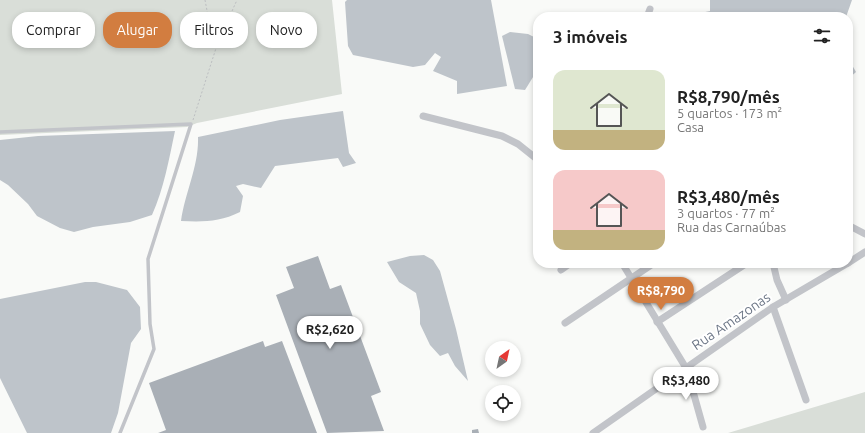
<!DOCTYPE html>
<html lang="pt">
<head>
<meta charset="utf-8">
<style>
  :root { --surface:#fff; --page:#f6f6f6; --text:#222; --muted:#767676; --accent:#d27d40 }
  body { margin:0; font-family:Ubuntu,sans-serif; background:var(--page); color:var(--text); height:100vh; display:flex; flex-direction:column; font-size:15px; white-space:nowrap }
  * { box-sizing:border-box; margin:0 }
  p { font-size:13px; color:var(--muted) }
  .icon { flex:none; width:22px; height:22px; fill:none; stroke:currentColor; stroke-width:2; stroke-linecap:round; stroke-linejoin:round }
  .map { position:relative; flex:1; overflow:hidden }
  .drawer { position:absolute; left:533px; top:12px; width:320px; height:256px; display:flex; flex-direction:column; background:var(--surface); border-radius:16px; box-shadow:0 2px 6px #0003 }
  .drawer>* { flex:none }
  .banner { position:absolute; left:12px; top:12px; width:380px; height:36px; display:flex; gap:8px }
  .needle { width:26px; rotate:33deg }
  .controls { position:absolute; left:485px; top:341px; display:grid; gap:8px }
  .controls a { display:grid; place-items:center; width:36px; height:36px; border-radius:50%; background:var(--surface); box-shadow:0 2px 6px #0003; font-size:20px }
  .price { position:absolute; translate:-50% -34px; padding:0 9px; border-radius:14px; background:#fff; color:#222; font-size:13px; line-height:26px; filter:drop-shadow(0 1px 2px #0008) }
  .price::after { content:''; position:absolute; left:50%; top:24px; width:12px; height:9px; margin-left:-6px; background:inherit; clip-path:polygon(0 0,100% 0,50% 100%) }
  .price.on { background:var(--accent); color:#fff }
  ul { padding:0; list-style:none }
  li { display:flex; align-items:center; gap:12px; height:100px; padding:0 20px }
  li span { display:grid; place-items:center; flex:none; width:112px; height:80px; border-radius:12px; color:#555 }
  li>.icon { margin-inline-start:auto }
  span .icon { width:48px; height:48px; fill:#fffc; stroke-width:1 }
  li b { font-size:17px }
  h2 { display:flex; justify-content:space-between; align-items:center; height:48px; padding:0 20px; font-size:17px }
  .chip { padding:0 14px; border-radius:16px; background:var(--surface); box-shadow:0 2px 6px #0003; font-size:14px; line-height:36px }
  .chip.on { background:var(--accent); color:#fff }
  .map>svg:first-child { display:block }
  .green { fill:#d9ded8 }
  .water { fill:#bec4ca }
  .building { fill:#a9afb6 }
  .lines { fill:none; stroke-linecap:round; stroke-linejoin:round }
  .path { stroke:#bcbec1; stroke-width:1; stroke-dasharray:2 2; stroke-linecap:butt }
  .lane { stroke:#c2c4c9; stroke-width:3.5 }
  .street { stroke:#c2c4c9; stroke-width:7 }
  .labels { text-anchor:middle; stroke-width:4; stroke-linejoin:round; paint-order:stroke }
  .street-label { font-size:14px; fill:#6c7686; stroke:#fff }
</style>
</head>
<body>
<div class="map">
<svg width="865" height="433" viewBox="0 0 865 433">
  <rect width="100%" height="100%" fill="#f9faf8"/>
  <!-- green -->
  <g class="green">
    <polygon points="0,0 332,0 342,94 197,123 187,127 0,135"/>
    <polygon points="865,392 865,433 728,433"/>
  </g>
  <!-- water -->
  <g class="water">
    <polygon points="347,0 491,0 507,86 457,94 457,81 433,71 441,57 435,53 425,65 413,67 353,55 348,46 345,2"/>
    <polygon points="710,0 852,0 846,17 696,17 696,14 710,11"/>
    <polygon points="510,32 528,34 538,39 538,69 525,90 515,89 502,36"/>
    <polygon points="848,58 856,72 848,79"/>
    <path d="M343 111 349 153 356 163 343 167 338 158 275 166 261 188 243 184 236 186 243 196 240 212C220 222 203 222 181 221 185 192 199 166 198 137L280 120Z"/>
    <path d="M175 131C169 159 164 188 152 215L130 222 93 227 74 232 60 228 37 216 28 204 8 185 0 180V140L38 136Z"/>
    <polygon points="424,255 433,260 440,271 456,329 468,381 455,366 448,353 440,356 430,345 420,324 420,311 416,293 399,282 387,262 410,256"/>
    <polygon points="85,282 96,282 127,290 140,307 141,329 131,343 118,413 111,433 27,433 0,378 0,299"/>
  </g>
  <!-- building -->
  <g class="building">
    <polygon points="318,256 330,289 341,285 381,392 371,396 384,431 327,433 276,295 294,288 286,267"/>
    <polygon points="263,341 265,347 282,341 317,433 158,433 166,430 149,383"/>
    <polygon points="478,429 479,433 472,433 472,430"/>
  </g>
  <g class="lines">
    <!-- path -->
    <g class="path">
      <polyline points="205,0 209,21 218,42"/>
      <polyline points="193,120 218,42 237,0"/>
    </g>
    <!-- lane -->
    <polyline class="lane" points="0,132 191,124 148,259 150,324 154,349 120,433"/>
    <!-- street -->
    <g class="street">
      <polyline points="647,17 650,9"/>
      <polyline points="423,116 502,136 518,144 538,160"/>
      <polyline points="848,225 865,234"/>
      <polyline points="622,263 686,368"/>
      <polyline points="773,263 777,280 786,300"/>
      <polyline points="848,263 865,252"/>
      <polyline points="561,270 571,263"/>
      <polyline points="773,307 806,400"/>
      <polyline points="657,322 747,263"/>
      <polyline points="565,323 654,263"/>
      <polyline points="682,371 694,395 703,427"/>
      <polyline points="593,433 773,307 848,263"/>
    </g>
  </g>
  <g class="labels">
    <!-- street labels -->
    <g class="street-label">
      <text transform="translate(731 321) rotate(-34)" y="5">Rua Amazonas</text>
    </g>
  </g>
</svg>
<div class="controls">
<a><svg class="needle" viewBox="-14 -14 28 28"><path d="M0-13l5 13h-10z" fill="#e53935"/><path d="M0 13l5-13h-10z" fill="#767676"/></svg></a>
<a><svg class="icon" aria-label="locate" viewBox="0 0 24 24"><circle cx="12" cy="12" r="6"/><path d="M12 2v4M12 18v4M2 12h4M18 12h4"/></svg></a>
</div>
<b class="price on" style="left:661px;top:311px">R$8,790</b>
<b class="price" style="left:330px;top:350px">R$2,620</b>
<b class="price" style="left:686px;top:401px">R$3,480</b>
<div class="banner">
<a class="chip">Comprar</a>
<a class="chip on">Alugar</a>
<a class="chip">Filtros</a>
<a class="chip">Novo</a>
</div>
<section class="drawer">
<h2>3 imóveis<svg class="icon" aria-label="filters" viewBox="0 0 24 24"><path d="M4 7h16M4 17h16"/><circle cx="9" cy="7" r="2"/><circle cx="15" cy="17" r="2"/></svg></h2>
<ul>
<li><span style="background:linear-gradient(#dfe7d0 75%,#c2b280 0)"><svg class="icon" aria-label="home" viewBox="0 0 24 24"><path d="M3 11l9-7 9 7M6 9v11h12V9"/></svg></span><div><b>R$8,790/mês</b><p>5 quartos · 173 m²</p><p>Casa</p></div></li>
<li><span style="background:linear-gradient(#f6c9c9 75%,#c2b280 0)"><svg class="icon" aria-label="home" viewBox="0 0 24 24"><path d="M3 11l9-7 9 7M6 9v11h12V9"/></svg></span><div><b>R$3,480/mês</b><p>3 quartos · 77 m²</p><p>Rua das Carnaúbas</p></div></li>
</ul>
</section>
</div>
</body>
</html>
